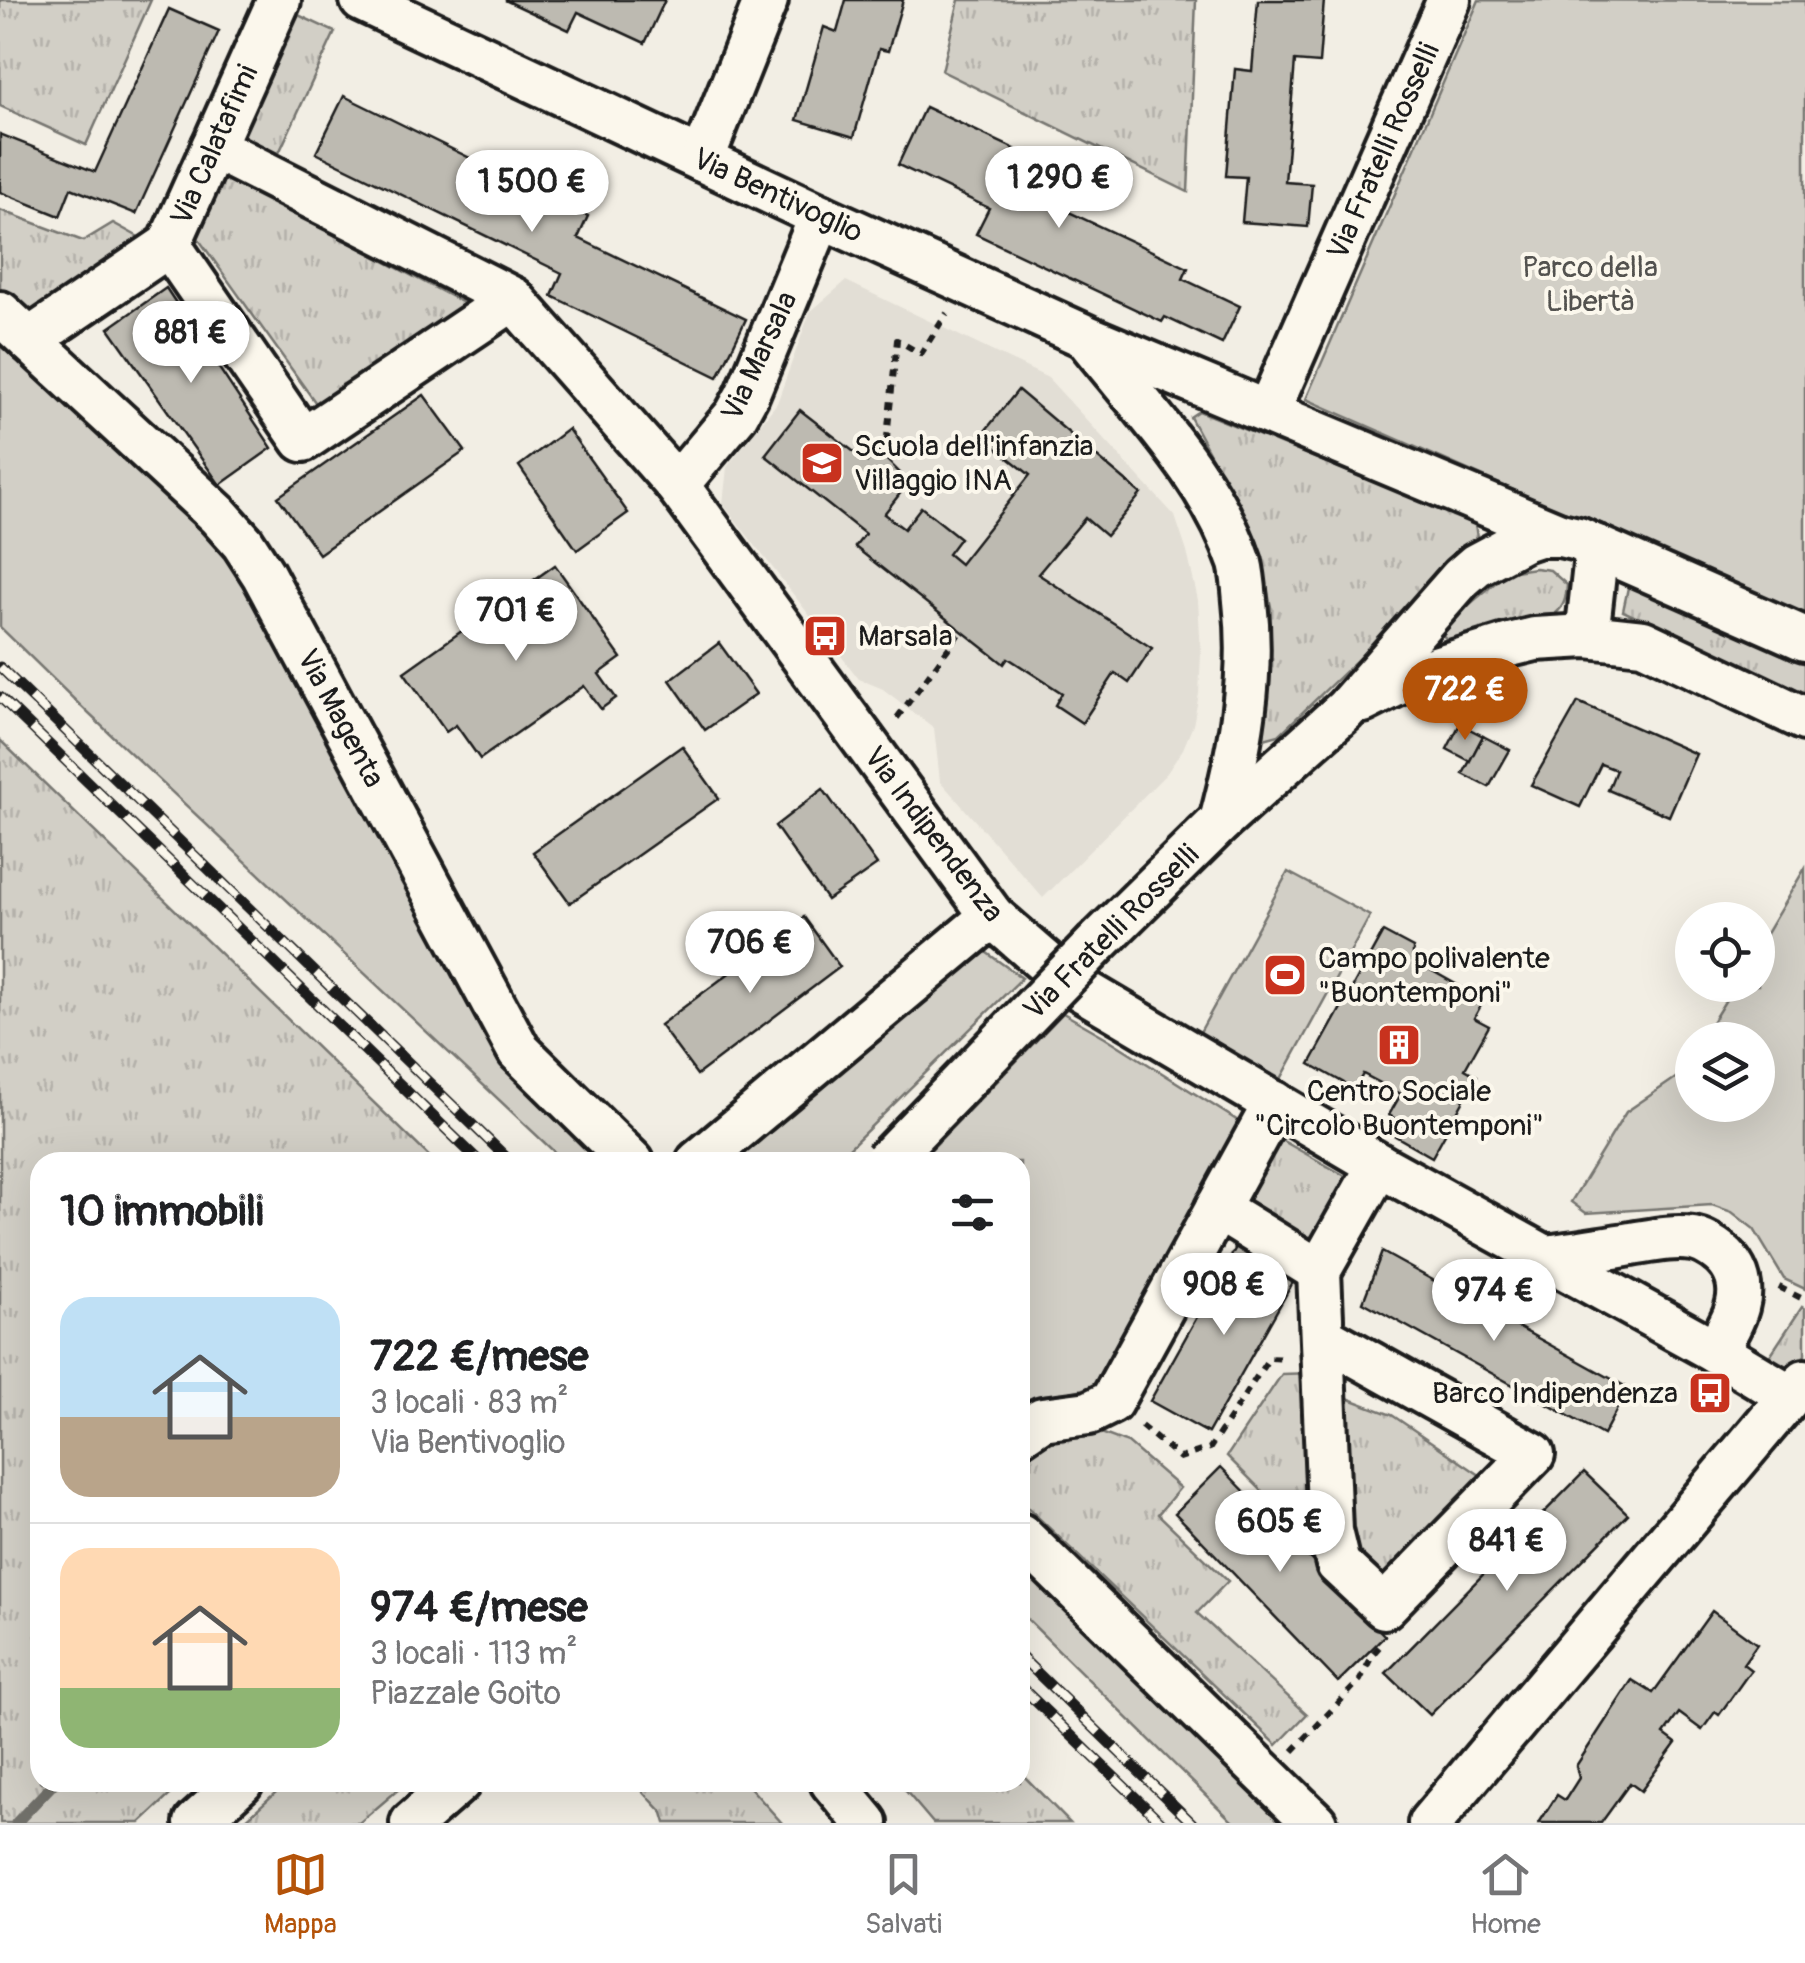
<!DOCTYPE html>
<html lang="it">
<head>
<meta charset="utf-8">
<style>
  :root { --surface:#fff; --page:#f6f6f6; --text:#202124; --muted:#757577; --line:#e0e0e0; --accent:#b45309 }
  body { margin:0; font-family:Pangolin,sans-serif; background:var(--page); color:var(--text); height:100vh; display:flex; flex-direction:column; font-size:38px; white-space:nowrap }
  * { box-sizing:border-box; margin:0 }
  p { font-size:32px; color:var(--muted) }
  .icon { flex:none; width:55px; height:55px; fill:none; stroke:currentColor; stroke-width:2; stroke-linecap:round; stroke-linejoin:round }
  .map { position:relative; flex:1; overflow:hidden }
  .details { position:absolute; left:30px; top:1152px; width:1000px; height:640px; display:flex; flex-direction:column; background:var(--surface); border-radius:30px; box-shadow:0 10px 40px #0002 }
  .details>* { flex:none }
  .fabs { position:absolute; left:1675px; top:902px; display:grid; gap:20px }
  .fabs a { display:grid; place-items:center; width:100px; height:100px; border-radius:50%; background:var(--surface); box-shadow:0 10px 40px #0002; font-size:50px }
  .price { position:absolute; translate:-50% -85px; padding:0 22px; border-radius:35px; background:#fff; color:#222; font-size:32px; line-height:65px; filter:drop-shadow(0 2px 5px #0008) }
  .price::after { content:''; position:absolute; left:50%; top:60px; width:30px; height:22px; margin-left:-15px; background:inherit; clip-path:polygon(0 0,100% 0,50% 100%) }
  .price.selected { background:var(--accent); color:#fff }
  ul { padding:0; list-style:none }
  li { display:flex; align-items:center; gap:30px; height:250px; padding:0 30px }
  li+li { border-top:2px solid var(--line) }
  li span { display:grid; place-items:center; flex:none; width:280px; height:200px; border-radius:30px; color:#555 }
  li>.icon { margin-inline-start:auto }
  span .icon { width:120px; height:120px; fill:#fffc; stroke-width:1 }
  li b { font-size:42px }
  h2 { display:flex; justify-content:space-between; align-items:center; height:120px; padding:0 30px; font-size:42px }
  .tab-bar { display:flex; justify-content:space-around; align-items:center; height:140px; border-top:2px solid var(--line); background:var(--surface); font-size:28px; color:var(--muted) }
  .tab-bar a { display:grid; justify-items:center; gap:5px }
  .tab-bar .selected { color:var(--accent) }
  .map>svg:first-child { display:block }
  .built { fill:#e2ded5 }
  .grass { fill:url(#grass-tufts); stroke:#777671; stroke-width:2.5 }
  .park { fill:#d2cfc6; stroke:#777671; stroke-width:2.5 }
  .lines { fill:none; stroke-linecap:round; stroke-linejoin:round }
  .stream { stroke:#716f6b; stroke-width:11 }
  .building { fill:#bdbab1; stroke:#1c1c1c; stroke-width:2.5 }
  .minor-casing { stroke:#1c1c1c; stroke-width:50 }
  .path { stroke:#1c1c1c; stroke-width:6; stroke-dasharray:8 8; stroke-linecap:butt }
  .minor { stroke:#fbf7ec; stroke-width:42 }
  .rail-casing { stroke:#1c1c1c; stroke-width:11 }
  .rail { stroke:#fbf7ec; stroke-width:8; stroke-dasharray:22; stroke-linecap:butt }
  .minor-bridge-casing { stroke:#1c1c1c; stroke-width:50; stroke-linecap:butt }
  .minor-bridge { stroke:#fbf7ec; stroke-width:42 }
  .labels { text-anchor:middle; stroke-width:8; stroke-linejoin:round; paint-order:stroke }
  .street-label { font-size:30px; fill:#1c1c1c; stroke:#fbf7ec }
  .park-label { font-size:30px; fill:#53524f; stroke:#fbf7ec }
  .poi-label { font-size:30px; fill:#1c1c1c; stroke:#fbf7ec; text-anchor:start }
</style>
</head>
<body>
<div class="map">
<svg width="1805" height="1823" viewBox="0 0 1805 1823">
  <defs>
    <pattern id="grass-tufts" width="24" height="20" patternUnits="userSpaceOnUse" patternTransform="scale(2.5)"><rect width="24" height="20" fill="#d2cfc6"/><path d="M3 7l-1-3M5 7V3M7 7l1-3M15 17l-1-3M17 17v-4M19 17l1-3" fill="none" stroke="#b4b1aa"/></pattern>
  </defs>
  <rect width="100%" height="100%" fill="#f2eee4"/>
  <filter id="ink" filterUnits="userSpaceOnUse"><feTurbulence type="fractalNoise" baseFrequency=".01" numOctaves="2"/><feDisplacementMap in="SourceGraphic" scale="20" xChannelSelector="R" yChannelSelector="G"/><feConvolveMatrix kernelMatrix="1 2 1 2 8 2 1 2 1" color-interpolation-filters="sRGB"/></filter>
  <g filter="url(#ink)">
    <!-- built -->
    <polygon class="built" points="846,281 1048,378 1175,516 1187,552 1198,600 1201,653 1199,694 1193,725 1183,749 1167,773 1043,898 940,781 934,728 883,689 859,679 723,504 727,467 777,403 810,312"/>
    <!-- grass -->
    <g class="grass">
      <polygon points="0,0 151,0 86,145 0,106"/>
      <polygon points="959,0 1196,0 1188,192 942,71"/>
      <polygon points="294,13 335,32 278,155 237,136"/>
      <polygon points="220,174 469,306 320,409 195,234"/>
      <polygon points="0,210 83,241 113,223 153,245 33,324 0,289"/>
      <polygon points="1199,411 1475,523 1477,538 1463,558 1279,735 1264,739 1271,607 1257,541 1190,417"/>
      <path d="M1535 568 1550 570 1567 585C1566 597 1565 606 1555 614 1539 627 1473 634 1449 641L1438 631 1508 572Z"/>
      <polygon points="1630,578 1805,664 1805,696 1623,611"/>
      <polygon points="0,740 435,1162 40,1162 40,1782 183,1783 140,1823 0,1823"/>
      <polygon points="1276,1137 1361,1185 1324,1251 1239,1203"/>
      <polygon points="1802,1307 1805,1309 1805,1355 1781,1380 1739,1359 1747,1345 1769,1357"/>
      <polygon points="1312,1373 1319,1548 1227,1456 1282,1374"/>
      <polygon points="1347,1398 1392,1415 1490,1482 1387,1589 1353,1561 1343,1531"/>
      <path d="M1056 1428 1096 1431 1128 1443 1180 1488 1158 1514 1228 1581 1197 1613 1307 1714 1277 1745 1023 1503C1011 1469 1033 1449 1056 1428Z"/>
      <polygon points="1020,1772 1070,1823 933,1823 899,1783 1020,1782"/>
      <polygon points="286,1783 286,1782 406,1783 359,1823 242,1823"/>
      <polygon points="635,1783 746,1783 782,1823 666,1823 663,1813"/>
    </g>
    <!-- park -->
    <g class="park">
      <polygon points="1479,0 1805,1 1805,618 1306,399"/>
      <polygon points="0,343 79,416 190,511 252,585 610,1162 565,1162 89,714 0,627"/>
      <polygon points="1805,868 1805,1289 1784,1279 1754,1229 1732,1212 1712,1205 1586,1213 1571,1202 1626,1112 1680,1075 1692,1054 1692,1105 1758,1105 1758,1040 1701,1040 1735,985 1758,985 1758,947"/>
      <polygon points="1288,872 1370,916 1281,1079 1199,1034"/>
      <polygon points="976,945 1022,978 835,1162 720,1162"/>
      <polygon points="1063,1013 1105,1037 1246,1126 1099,1385 1039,1400 1020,1421 1020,1162 919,1162"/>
      <polygon points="1020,1555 1292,1823 1234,1823 1020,1612"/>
    </g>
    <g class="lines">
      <!-- stream -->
      <polyline class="stream" points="16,1823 55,1782"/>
    </g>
    <!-- building -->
    <g class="building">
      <polygon points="505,0 665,0 645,43 578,12 569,30"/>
      <polygon points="846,0 903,0 888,51 879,49 854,137 797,120 824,27 837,32"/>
      <polygon points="1258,0 1324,0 1319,63 1295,61 1285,182 1312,184 1308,227 1242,222 1246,177 1226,176 1235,69 1252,71"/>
      <polygon points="169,9 219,31 136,214 71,188 60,216 0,192 0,134 95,172"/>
      <polygon points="344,96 588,216 578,238 746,319 718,377 552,296 562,273 316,153"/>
      <polygon points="925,107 1015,149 1001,180 1188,268 1183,279 1240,306 1222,344 1165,317 1162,322 976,234 989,208 898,165"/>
      <polygon points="166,288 272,448 220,485 109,328"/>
      <polygon points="1018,390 1141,494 1106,536 1085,518 1038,574 1152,648 1129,683 1115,673 1082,723 1055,705 1062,693 1008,658 1004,664 855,547 865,534 765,455 800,410 867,462 876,449 909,482 884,514 904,529 921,507 960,538 948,554 960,564 1030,475 981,436"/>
      <polygon points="424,395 465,451 319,554 278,497"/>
      <polygon points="568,429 628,513 577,550 519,466"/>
      <polygon points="555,565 621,658 599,674 616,698 601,709 584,686 480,759 456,725 446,732 404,672"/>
      <polygon points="719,643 756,694 705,730 670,680"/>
      <polygon points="1578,702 1696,754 1669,816 1608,790 1616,770 1601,764 1580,807 1531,785"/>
      <polygon points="1460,724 1483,736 1470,761 1447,749"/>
      <polygon points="1483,736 1510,750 1489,787 1463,774"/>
      <polygon points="682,746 719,798 570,903 533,852"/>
      <polygon points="823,789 877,865 827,900 775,826"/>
      <polygon points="804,917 840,967 697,1075 660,1025"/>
      <polygon points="1383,932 1413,948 1413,960 1484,1000 1474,1018 1489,1026 1465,1069 1477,1076 1432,1157 1392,1134 1399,1121 1389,1115 1401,1094 1363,1074 1355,1089 1310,1064"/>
      <polygon points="1239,1242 1297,1275 1208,1433 1150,1401"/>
      <polygon points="1382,1252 1628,1388 1603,1435 1363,1302"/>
      <polygon points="1221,1467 1385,1636 1338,1682 1175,1513"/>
      <polygon points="1584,1472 1628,1514 1430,1715 1386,1673"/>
      <polygon points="1712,1611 1757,1644 1743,1664 1751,1670 1719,1715 1715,1712 1702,1730 1679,1713 1664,1734 1676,1743 1641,1791 1630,1783 1601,1823 1539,1823 1557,1795 1565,1800 1579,1778 1576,1766 1632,1680 1653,1693"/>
    </g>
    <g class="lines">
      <defs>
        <g id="minor">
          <polyline points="362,0 821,216 1087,337 1560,535"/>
          <polyline points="213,147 513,299 677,485 992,916 1067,981 1379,1165 1715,1351 1790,1396"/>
          <polyline points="702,160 766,0"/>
          <polyline points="169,245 303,440 513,299"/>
          <polyline points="0,313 218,515 243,543 263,574 519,1051 632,1162"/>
          <polyline points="29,340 169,245 279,0"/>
          <path d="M1090 342C1145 411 1211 478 1240 563 1243 575 1244 589 1245 601 1254 676 1240 750 1221 821"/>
          <polyline points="1268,412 1449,0"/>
          <polyline points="677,485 736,415 747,395 821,216"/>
          <polyline points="1587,636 1597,547"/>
          <polyline points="1363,701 1419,673 1510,645 1535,639 1587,636 1643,642 1805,719"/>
          <polyline points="1097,943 1221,821 1345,710 1461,578 1476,565 1523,540 1538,535 1560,535 1578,539 1805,639"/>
          <polyline points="698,1162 992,916"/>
          <polyline points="1217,1208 1319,1271"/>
          <path d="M1546 1257C1574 1253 1603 1249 1631 1244 1651 1241 1672 1236 1693 1239 1707 1242 1723 1253 1731 1265 1751 1295 1731 1324 1715 1351"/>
          <polyline points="1322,1336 1533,1454 1384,1607 1338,1564 1330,1531 1319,1271 1379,1165"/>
          <polyline points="1020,1434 1042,1419 1089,1413 1111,1402 1275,1103"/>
          <polyline points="1020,1535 1315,1823"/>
          <polyline points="832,1782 866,1823"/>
          <polyline points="196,1823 241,1782"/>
          <polyline points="412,1823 459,1782"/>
          <polyline points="1430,1823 1790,1396 1805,1381"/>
        </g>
      </defs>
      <!-- minor casing -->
      <use href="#minor" class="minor-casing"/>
      <!-- path -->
      <g class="path">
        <polyline points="885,457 897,340 921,354 947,313"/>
        <polyline points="897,718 961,631"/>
        <polyline points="1779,1287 1805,1300"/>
        <polyline points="1141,1426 1180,1458 1210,1448 1269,1358 1287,1359"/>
        <polyline points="1293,1751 1360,1680 1373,1654 1380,1646"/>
      </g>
      <!-- minor -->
      <use href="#minor" class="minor"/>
      <defs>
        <g id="rail">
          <polyline points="0,667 511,1162"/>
          <polyline points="0,697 480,1162"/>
          <polyline points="1020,1656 1192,1823"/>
          <polyline points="1020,1686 1162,1823"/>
        </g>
      </defs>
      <!-- rail casing -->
      <use href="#rail" class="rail-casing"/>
      <!-- rail -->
      <use href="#rail" class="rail"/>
      <defs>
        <polyline id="minor-bridge" points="885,1162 1097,943"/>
      </defs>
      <!-- minor-bridge casing -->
      <use href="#minor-bridge" class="minor-bridge-casing"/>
      <!-- minor-bridge -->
      <use href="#minor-bridge" class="minor-bridge"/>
    </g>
  </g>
  <!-- icons -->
  <defs>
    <symbol id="school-square" viewBox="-11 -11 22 22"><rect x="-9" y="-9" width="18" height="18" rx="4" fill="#c8321e" stroke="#fbf7ec"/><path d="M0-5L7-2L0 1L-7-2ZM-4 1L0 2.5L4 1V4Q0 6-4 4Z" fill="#fff"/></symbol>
    <symbol id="bus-square" viewBox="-11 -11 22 22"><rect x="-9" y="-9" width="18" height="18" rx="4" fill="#c8321e" stroke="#fbf7ec"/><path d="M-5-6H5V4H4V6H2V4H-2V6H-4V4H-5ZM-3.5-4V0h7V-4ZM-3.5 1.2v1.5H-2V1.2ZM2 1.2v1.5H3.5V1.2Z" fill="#fff"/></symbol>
    <symbol id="stadium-square" viewBox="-11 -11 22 22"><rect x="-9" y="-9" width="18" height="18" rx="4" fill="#c8321e" stroke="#fbf7ec"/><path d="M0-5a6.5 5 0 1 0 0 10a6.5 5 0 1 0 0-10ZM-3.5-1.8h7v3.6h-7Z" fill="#fff"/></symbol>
    <symbol id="building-square" viewBox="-11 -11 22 22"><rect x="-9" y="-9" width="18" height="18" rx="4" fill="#c8321e" stroke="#fbf7ec"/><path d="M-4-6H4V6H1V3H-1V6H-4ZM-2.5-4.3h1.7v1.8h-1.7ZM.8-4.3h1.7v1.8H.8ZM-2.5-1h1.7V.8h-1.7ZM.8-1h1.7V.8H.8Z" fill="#fff"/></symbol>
  </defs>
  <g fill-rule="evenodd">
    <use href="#school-square" x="797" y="438" width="50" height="50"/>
    <use href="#bus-square" x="800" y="611" width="50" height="50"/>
    <use href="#stadium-square" x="1260" y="950" width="50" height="50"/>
    <use href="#building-square" x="1374" y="1020" width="50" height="50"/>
    <use href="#bus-square" x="1685" y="1368" width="50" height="50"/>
  </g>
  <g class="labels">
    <!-- street labels -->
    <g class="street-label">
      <text transform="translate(214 145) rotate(-66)" y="10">Via Calatafimi</text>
      <text transform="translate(1383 151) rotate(-66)" y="10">Via Fratelli Rosselli</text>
      <text transform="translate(778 195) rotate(25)" y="10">Via Bentivoglio</text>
      <text transform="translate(759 356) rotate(-65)" y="10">Via Marsala</text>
      <text transform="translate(341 718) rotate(62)" y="10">Via Magenta</text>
      <text transform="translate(934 834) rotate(53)" y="10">Via Indipendenza</text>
      <text transform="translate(1111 932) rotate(-45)" y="10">Via Fratelli Rosselli</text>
    </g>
    <!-- park labels -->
    <g class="park-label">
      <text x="1590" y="277">Parco della<tspan x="1590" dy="34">Libertà</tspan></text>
    </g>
    <!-- poi labels -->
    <g class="poi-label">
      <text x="854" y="456">Scuola dell'infanzia<tspan x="854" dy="34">Villaggio INA</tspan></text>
      <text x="858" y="646">Marsala</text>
      <text x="1318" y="968">Campo polivalente<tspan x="1318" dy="34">"Buontemponi"</tspan></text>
      <text x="1399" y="1101" text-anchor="middle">Centro Sociale<tspan x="1399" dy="34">"Circolo Buontemponi"</tspan></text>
      <text x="1678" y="1403" text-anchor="end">Barco Indipendenza</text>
    </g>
  </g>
</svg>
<div class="fabs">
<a><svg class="icon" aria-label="locate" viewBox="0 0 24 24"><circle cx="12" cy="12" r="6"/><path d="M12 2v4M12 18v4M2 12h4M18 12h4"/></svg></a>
<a><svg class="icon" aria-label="layers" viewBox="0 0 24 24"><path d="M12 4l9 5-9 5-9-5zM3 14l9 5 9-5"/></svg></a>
</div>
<b class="price" style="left:1059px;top:231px">1 290 €</b>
<b class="price" style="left:532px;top:235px">1 500 €</b>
<b class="price" style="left:191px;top:386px">881 €</b>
<b class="price" style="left:516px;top:664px">701 €</b>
<b class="price selected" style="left:1465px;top:743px">722 €</b>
<b class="price" style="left:750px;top:996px">706 €</b>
<b class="price" style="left:1224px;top:1338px">908 €</b>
<b class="price" style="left:1494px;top:1344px">974 €</b>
<b class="price" style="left:1280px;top:1575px">605 €</b>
<b class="price" style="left:1507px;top:1594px">841 €</b>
<section class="details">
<h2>10 immobili<svg class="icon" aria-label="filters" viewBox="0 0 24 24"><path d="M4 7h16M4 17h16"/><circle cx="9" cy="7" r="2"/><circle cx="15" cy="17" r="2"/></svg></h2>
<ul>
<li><span style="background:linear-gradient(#bfe0f5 60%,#b9a48a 0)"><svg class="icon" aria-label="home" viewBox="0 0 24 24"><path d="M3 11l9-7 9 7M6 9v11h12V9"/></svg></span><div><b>722 €/mese</b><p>3 locali · 83 m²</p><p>Via Bentivoglio</p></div></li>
<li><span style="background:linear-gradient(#ffd9b3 70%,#8fb573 0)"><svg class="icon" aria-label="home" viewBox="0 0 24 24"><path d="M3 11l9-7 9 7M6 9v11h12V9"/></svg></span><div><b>974 €/mese</b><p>3 locali · 113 m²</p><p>Piazzale Goito</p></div></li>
</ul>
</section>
</div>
<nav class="tab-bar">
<a class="selected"><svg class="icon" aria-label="map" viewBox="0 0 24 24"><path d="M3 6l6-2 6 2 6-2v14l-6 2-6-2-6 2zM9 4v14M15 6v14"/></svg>Mappa</a>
<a><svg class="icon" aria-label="saved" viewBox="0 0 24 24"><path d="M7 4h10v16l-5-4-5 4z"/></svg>Salvati</a>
<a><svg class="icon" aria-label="home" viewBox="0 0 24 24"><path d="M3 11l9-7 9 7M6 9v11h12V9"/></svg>Home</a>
</nav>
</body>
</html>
